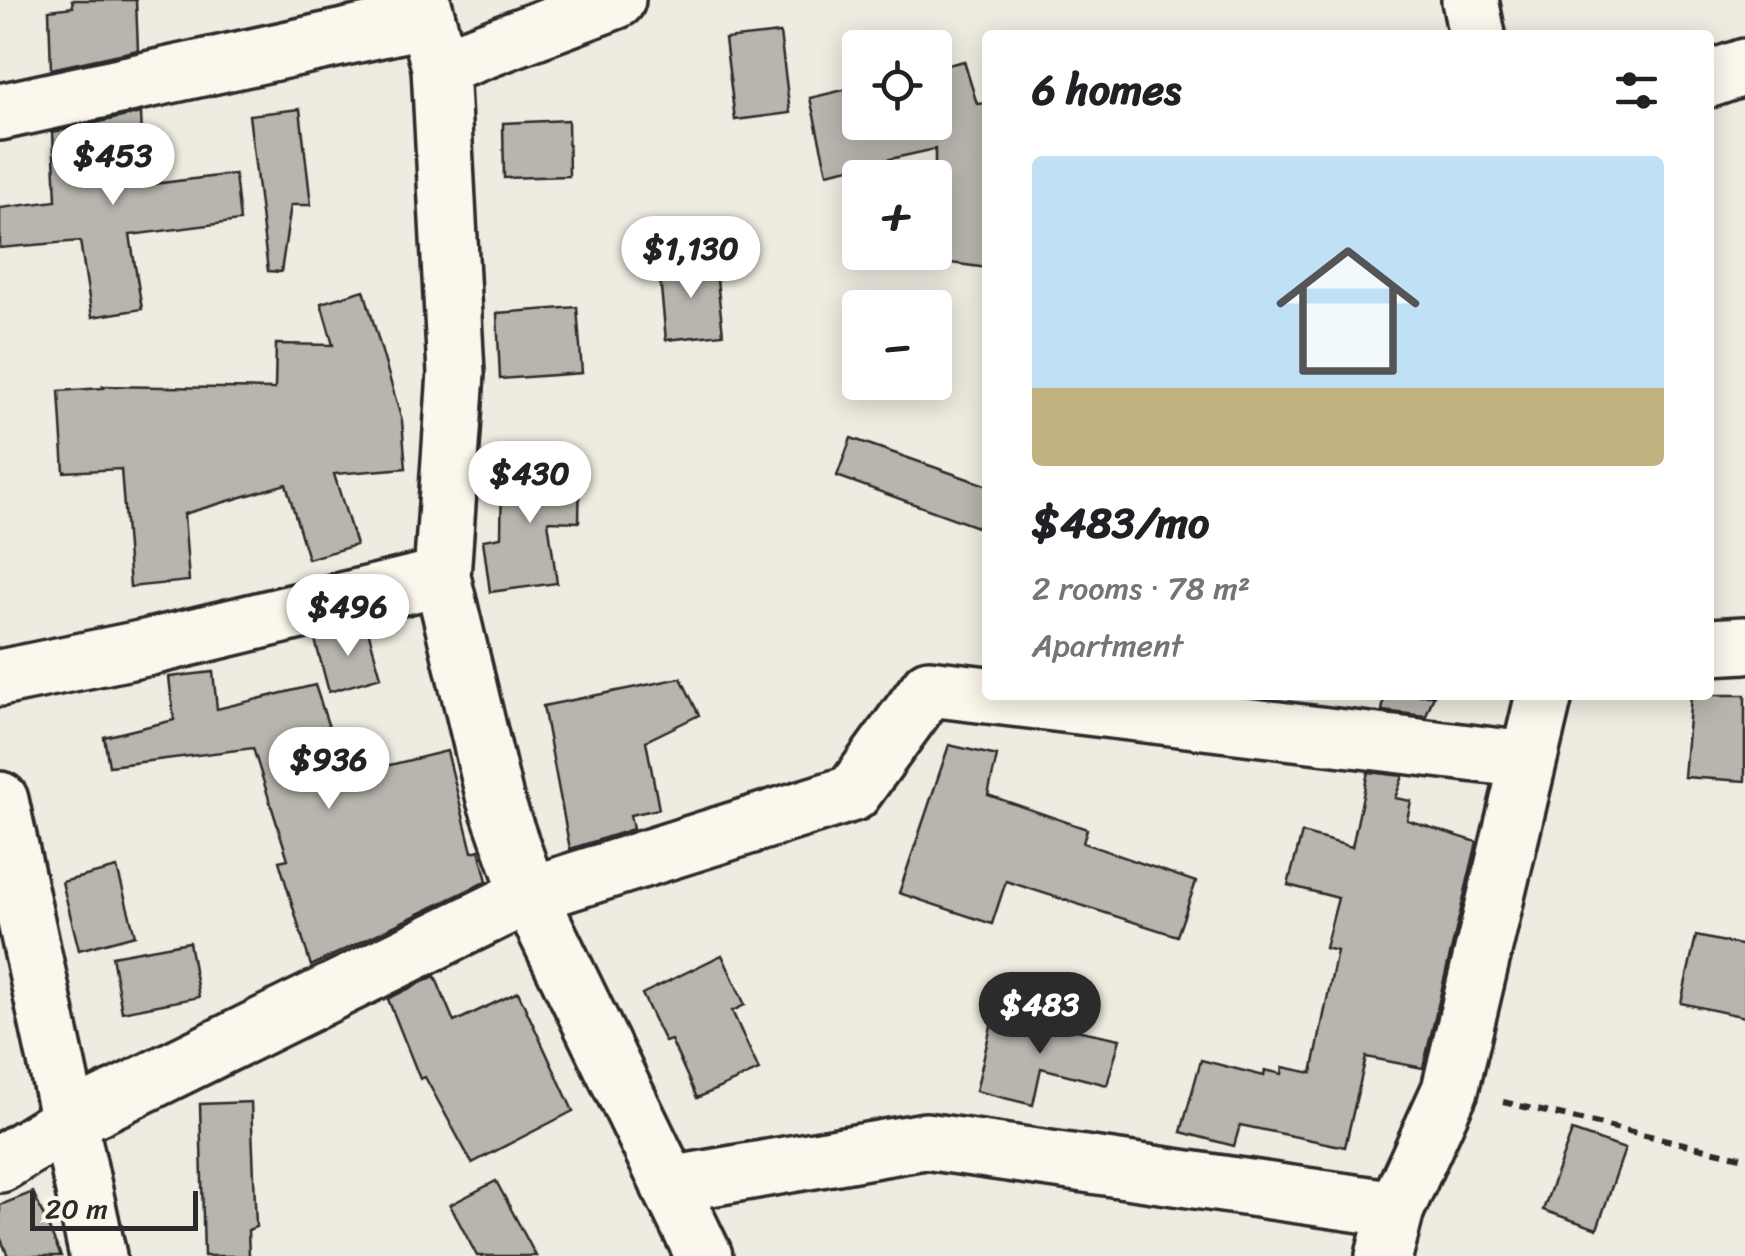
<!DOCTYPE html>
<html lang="en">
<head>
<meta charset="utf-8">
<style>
  :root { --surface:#fff; --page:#f6f6f6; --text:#202124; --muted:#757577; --line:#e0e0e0; --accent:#2b2b2b }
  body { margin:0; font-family:Sriracha,sans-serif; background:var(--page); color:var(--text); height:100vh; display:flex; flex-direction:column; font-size:38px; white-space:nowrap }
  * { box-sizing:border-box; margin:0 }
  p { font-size:32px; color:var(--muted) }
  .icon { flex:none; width:55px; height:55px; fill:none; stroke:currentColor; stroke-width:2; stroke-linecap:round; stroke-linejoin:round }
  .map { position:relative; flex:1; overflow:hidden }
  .details { position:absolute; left:982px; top:30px; width:732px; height:670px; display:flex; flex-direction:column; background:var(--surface); border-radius:10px; box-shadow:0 5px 25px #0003 }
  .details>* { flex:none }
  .buttons { position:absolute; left:842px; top:30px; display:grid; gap:20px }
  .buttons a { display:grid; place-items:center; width:110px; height:110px; border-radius:10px; background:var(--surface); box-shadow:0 5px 25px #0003; font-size:50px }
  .scale { position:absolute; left:30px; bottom:25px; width:168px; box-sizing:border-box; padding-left:10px; border:5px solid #2b2b2b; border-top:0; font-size:28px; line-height:35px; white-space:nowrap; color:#2b2b2b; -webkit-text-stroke:8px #fbf7ec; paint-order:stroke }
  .price { position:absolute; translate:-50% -85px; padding:0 22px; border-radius:35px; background:#fff; color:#222; font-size:32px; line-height:65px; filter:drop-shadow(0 2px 5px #0008) }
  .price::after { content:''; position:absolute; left:50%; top:60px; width:30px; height:22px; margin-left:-15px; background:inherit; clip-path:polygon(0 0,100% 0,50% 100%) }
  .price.current { background:var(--accent); color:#fff }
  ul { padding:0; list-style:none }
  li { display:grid; align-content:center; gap:20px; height:530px; padding:0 50px }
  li+li { border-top:2px solid var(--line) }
  li span { display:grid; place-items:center; height:310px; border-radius:10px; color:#555 }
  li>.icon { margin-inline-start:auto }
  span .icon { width:180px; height:180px; fill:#fffc; stroke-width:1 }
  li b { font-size:42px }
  h2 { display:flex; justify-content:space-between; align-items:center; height:120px; padding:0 50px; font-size:42px }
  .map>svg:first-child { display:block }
  .building { fill:#b8b5ae; stroke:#2b2b2b; stroke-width:2.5 }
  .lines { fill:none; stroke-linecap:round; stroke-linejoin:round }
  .minor-casing { stroke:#2b2b2b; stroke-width:62 }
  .path { stroke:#2b2b2b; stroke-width:6; stroke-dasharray:10 8; stroke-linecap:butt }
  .minor { stroke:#fbf7ec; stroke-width:55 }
</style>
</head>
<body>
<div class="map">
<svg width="1745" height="1256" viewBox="0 0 1745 1256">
  <rect width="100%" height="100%" fill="#eeebe0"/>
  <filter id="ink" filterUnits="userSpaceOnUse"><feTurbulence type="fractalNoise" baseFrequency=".01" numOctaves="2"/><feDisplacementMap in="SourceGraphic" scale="20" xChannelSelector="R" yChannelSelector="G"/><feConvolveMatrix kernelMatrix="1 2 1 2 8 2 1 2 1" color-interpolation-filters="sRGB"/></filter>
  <g filter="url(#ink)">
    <!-- building -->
    <g class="building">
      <polygon points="72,0 136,0 138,50 51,69 49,10 73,7"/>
      <polygon points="780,33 790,113 735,120 725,39"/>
      <polygon points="964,61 977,104 988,103 988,268 935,261 935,149 827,173 810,98 860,86 860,122 935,122 935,68"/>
      <polygon points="300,109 311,205 291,205 281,272 268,271 249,115"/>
      <polygon points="141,113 144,185 235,174 240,221 130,235 142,309 92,317 80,241 0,248 0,208 56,201 53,132"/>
      <polygon points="568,120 569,176 504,178 503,123"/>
      <polygon points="715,262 723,334 666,340 659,267"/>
      <polygon points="364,290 402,421 406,468 334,474 356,545 308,559 286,484 184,514 189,581 130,587 121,469 64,472 59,391 104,388 103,386 275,389 276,344 333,345 321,303"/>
      <polygon points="577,307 582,373 500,379 497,313"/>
      <polygon points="851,438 988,486 988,531 837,476"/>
      <polygon points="502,469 580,470 579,522 548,521 557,583 490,592 483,540 501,537"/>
      <polygon points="367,627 381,677 329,692 315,640"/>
      <polygon points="213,672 217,709 315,685 345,776 447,751 472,852 479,850 487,881 311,966 279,861 288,859 253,748 109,766 104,737 174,720 169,677"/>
      <polygon points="681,678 699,715 646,741 659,809 630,815 633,829 570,849 543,706"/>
      <polygon points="1385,695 1434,695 1426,716 1382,711"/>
      <polygon points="1691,695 1745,695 1745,781 1684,777"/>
      <polygon points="949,745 997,756 988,795 1087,829 1083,843 1196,882 1177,936 1006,881 992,924 899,893"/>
      <polygon points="1368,772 1403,776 1395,798 1411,801 1407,820 1477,842 1423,1068 1366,1057 1345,1147 1240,1125 1234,1146 1181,1132 1201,1060 1264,1076 1265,1070 1282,1074 1283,1067 1312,1073 1337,951 1325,948 1338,898 1288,885 1302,833 1352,847"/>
      <polygon points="117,868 135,935 79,950 62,882"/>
      <polygon points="1696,936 1745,946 1745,1017 1681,1003"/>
      <polygon points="189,942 199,997 122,1012 112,956"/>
      <polygon points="722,955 745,1005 732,1011 759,1070 697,1098 671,1040 665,1042 642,994"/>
      <polygon points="435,976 454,1022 518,992 573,1111 472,1163 425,1077 420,1079 388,999"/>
      <polygon points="994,1013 1120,1039 1107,1085 1041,1068 1033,1105 976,1091"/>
      <polygon points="251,1102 256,1227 248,1230 249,1256 204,1256 200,1104"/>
      <polygon points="1572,1131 1625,1149 1597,1229 1543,1210"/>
      <polygon points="496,1181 536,1256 477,1256 450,1205"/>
      <polygon points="33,1192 61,1256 8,1256 0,1237 0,1205"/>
    </g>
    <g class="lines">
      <defs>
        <g id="minor">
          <polyline points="422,0 440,67 456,373 442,577 495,799 529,895 704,1256"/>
          <polyline points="1470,0 1477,35"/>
          <polyline points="440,67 617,0"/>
          <polyline points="1710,79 1745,67"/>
          <polyline points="0,112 427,19"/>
          <polyline points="1710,647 1745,645"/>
          <polyline points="0,678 150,647 442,577"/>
          <polyline points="0,800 98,1256"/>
          <polyline points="0,1164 71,1120 529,895 853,793 929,688 1527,760"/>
          <polyline points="669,1185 925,1141 1396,1209"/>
          <polyline points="1384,1256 1396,1209 1450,1090 1544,695"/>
        </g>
      </defs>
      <!-- minor casing -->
      <use href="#minor" class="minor-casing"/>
      <!-- path -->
      <polyline class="path" points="1503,1102 1745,1158"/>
      <!-- minor -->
      <use href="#minor" class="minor"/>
    </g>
  </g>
</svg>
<div class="buttons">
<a><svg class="icon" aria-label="locate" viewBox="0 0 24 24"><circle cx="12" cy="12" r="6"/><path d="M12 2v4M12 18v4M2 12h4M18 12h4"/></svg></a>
<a>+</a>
<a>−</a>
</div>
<div class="scale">20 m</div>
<b class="price" style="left:113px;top:208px">$453</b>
<b class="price" style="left:691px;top:301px">$1,130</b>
<b class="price" style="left:530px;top:526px">$430</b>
<b class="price" style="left:348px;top:659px">$496</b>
<b class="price" style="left:329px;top:812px">$936</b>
<b class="price current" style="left:1040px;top:1057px">$483</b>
<section class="details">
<h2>6 homes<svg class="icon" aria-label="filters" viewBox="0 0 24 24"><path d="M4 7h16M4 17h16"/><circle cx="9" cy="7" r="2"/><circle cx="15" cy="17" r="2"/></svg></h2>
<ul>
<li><span style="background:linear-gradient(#bfe0f5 75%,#c2b280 0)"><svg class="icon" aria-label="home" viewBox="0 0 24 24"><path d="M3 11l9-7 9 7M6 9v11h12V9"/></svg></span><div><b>$483/mo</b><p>2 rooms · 78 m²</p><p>Apartment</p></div></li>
</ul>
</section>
</div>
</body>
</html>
